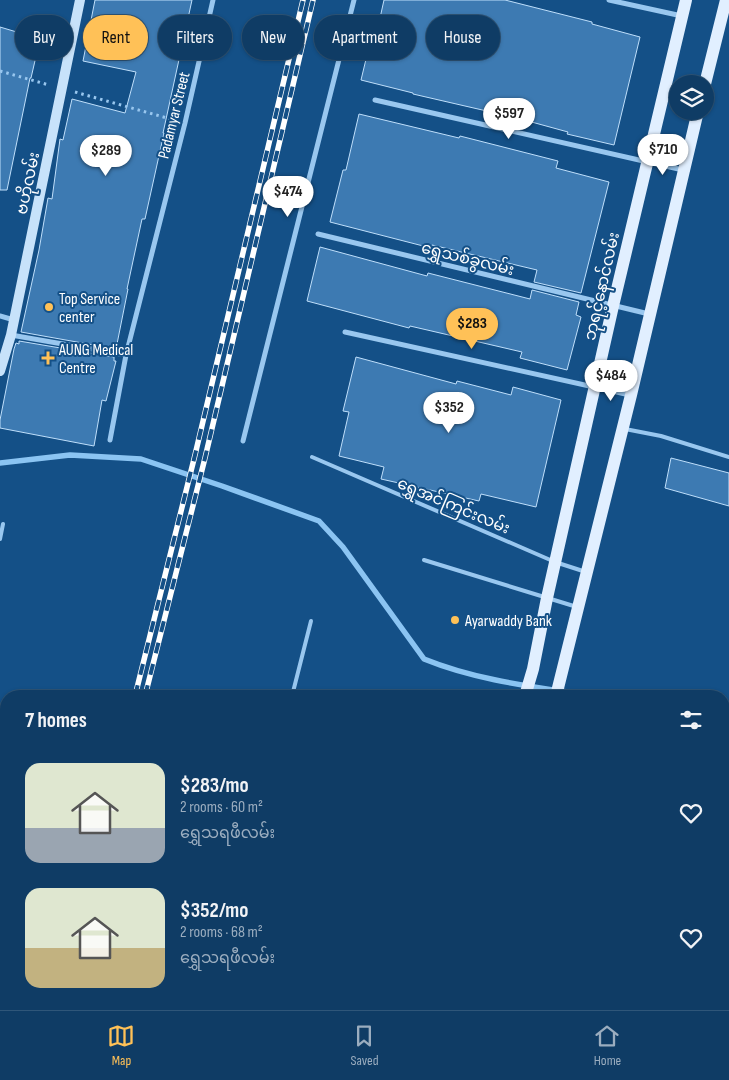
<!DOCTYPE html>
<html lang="en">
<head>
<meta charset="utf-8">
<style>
  :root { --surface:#0f3c65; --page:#1d476e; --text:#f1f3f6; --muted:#9badbf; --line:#2f5679; --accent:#ffc157 }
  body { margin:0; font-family:"Sofia Sans Condensed","Noto Sans Myanmar",sans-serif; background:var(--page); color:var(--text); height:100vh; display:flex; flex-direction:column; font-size:19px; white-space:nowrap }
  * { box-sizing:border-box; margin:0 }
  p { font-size:16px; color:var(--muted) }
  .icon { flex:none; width:28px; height:28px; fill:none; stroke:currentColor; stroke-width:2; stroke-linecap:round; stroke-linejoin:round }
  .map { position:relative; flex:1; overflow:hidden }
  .side { position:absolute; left:0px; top:690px; width:730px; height:320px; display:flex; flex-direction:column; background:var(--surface); border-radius:20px 20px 0 0; box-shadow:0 1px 4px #0004,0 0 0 1px var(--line) }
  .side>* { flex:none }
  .hud { position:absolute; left:15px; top:15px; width:700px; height:45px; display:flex; gap:10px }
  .buttons { position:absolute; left:669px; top:75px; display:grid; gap:10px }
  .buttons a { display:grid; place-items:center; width:45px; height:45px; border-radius:50%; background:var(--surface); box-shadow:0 1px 4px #0004,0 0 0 1px var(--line); font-size:25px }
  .price { position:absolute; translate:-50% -42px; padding:0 11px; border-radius:18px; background:#fff; color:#222; font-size:16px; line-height:32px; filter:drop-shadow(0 1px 2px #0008) }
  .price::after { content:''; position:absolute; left:50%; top:30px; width:15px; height:11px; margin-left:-8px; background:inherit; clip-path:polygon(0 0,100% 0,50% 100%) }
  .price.selected { background:var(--accent); color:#111 }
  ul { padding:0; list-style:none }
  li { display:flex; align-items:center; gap:15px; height:125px; padding:0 25px }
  li span { display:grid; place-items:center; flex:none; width:140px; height:100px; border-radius:15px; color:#555 }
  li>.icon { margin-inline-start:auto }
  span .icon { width:60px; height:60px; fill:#fffc; stroke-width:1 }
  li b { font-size:21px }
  h2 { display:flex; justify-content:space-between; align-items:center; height:60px; padding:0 25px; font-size:21px }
  .chip { padding:0 18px; border-radius:22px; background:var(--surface); box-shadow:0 1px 4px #0004,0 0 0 1px var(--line); font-size:18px; line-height:45px }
  .chip.selected { background:var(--accent); color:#111 }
  .menu { display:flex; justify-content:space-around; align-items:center; height:70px; border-top:1px solid var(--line); background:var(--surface); font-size:14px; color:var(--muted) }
  .menu a { display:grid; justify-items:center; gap:2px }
  .menu .selected { color:var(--accent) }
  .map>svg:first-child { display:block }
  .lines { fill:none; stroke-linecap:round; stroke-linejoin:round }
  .stream { stroke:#8bc4f2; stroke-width:5.5 }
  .building { fill:#3d7ab2; stroke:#bfdffb }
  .path { stroke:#99c7ef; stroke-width:3; stroke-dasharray:2.5 4; stroke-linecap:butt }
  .service { stroke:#99c7ef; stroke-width:4 }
  .minor { stroke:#99c7ef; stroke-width:5 }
  .secondary { stroke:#c7e2fa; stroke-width:10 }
  .primary { stroke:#e1efff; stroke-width:12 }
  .rail-casing { stroke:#fff; stroke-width:5.5 }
  .rail { stroke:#145087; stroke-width:4; stroke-dasharray:11; stroke-linecap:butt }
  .poi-dot { fill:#ffc157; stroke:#145087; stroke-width:2 }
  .labels { text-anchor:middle; stroke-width:4; stroke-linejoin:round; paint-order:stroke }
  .street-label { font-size:16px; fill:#fff; stroke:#145087 }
  .poi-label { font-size:16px; fill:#fff; stroke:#145087; text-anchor:start }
</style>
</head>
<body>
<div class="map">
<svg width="729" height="1010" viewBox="0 0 729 1010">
  <rect width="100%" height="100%" fill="#145087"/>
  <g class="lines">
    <!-- stream -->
    <g class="stream">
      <path d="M0 463 70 455 141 459 222 486 319 521 343 547 424 659C478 681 536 687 594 696"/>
      <polyline points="724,778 729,785"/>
    </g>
  </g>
  <!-- building -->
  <g class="building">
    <polygon points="95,0 192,0 163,133 164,133 145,219 142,219 127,289 128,289 116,349 21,332 39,250 48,198 52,199 60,139 63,140 72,99 125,113 136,72 83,61"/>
    <polygon points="384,0 505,0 592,22 592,24 640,37 614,145 567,134 568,132 517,118 413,94 413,93 361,80 374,26 378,27"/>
    <polygon points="0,27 40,39 31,78 30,78 7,190 0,190"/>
    <polygon points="359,114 459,138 460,136 558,161 556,168 609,182 581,293 534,282 537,270 432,245 431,248 330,222 343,170 346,170"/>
    <polygon points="320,247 427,276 428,273 530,299 532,290 579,302 576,315 581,317 567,370 520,358 522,352 410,326 409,328 307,301"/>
    <polygon points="19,341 114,357 114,361 116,361 106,401 102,400 94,446 0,428 0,420 14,349 16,343 19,344"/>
    <polygon points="356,357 456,384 457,381 511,395 513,387 561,400 536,507 481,494 479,501 381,479 384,467 339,456 349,412 343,411"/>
    <polygon points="671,458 729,473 729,506 665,488"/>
  </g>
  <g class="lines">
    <!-- path -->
    <g class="path">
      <polyline points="0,71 49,85"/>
      <polyline points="75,92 174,120"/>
    </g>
    <!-- service -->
    <g class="service">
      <polyline points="625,429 661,436 729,457"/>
      <polyline points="312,457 555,562 586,572"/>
      <polyline points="0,539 3,524"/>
      <polyline points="424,560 577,607"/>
      <polyline points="292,696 311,621"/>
      <polyline points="0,794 6,800"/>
      <polyline points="0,979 6,981"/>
      <polyline points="701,1010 704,1004"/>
    </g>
    <!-- minor -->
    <g class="minor">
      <polyline points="609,0 682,16"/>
      <polyline points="375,100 683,170"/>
      <polyline points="318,234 649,314"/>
      <polyline points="0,316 14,320"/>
      <polyline points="345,332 630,395"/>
      <polyline points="11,335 126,355"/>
      <polyline points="110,440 126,355 185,123 213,0"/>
      <polyline points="243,441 354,0"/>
      <polyline points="234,1004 244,1010"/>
      <polyline points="318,1010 320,1004"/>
      <polyline points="722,1010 729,996"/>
    </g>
    <!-- secondary -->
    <g class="secondary">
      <polyline points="0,371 11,335 80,0"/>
      <polyline points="0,869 6,871"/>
      <polyline points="461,1004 482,1007 510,1004"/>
      <polyline points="5,1010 7,1004"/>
      <polyline points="35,1010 36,1004"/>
    </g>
    <!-- primary -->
    <g class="primary">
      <polyline points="705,84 726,0"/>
      <polyline points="525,696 533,669 547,598 613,306 686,0"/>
      <polyline points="556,696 631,395 698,111"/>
      <polyline points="440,1004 451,1010"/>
      <polyline points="534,1004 538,1010"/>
      <polyline points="573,1004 576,1010"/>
    </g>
    <defs>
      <g id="rail">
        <polyline points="135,696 195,455 303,0"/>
        <polyline points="145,696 205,458 313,0"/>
        <polyline points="57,1010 59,1004"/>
        <polyline points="69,1010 71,1004"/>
      </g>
    </defs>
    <!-- rail casing -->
    <use href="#rail" class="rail-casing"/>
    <!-- rail -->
    <use href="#rail" class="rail"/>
  </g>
  <!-- markers -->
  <g class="poi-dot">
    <circle cx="49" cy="307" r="5"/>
    <path d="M45.5 350.5h5v5h5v5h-5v5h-5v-5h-5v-5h5z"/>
    <circle cx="455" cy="620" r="5"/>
  </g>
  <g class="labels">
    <!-- street labels -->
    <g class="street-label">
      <text transform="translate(173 115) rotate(-76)" y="6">Padamyar Street</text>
      <text transform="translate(27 183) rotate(-78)" y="6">ဗဟိုလမ်း</text>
      <text transform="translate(468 258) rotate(14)" y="6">ရွှေသစ်ခွလမ်း</text>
      <text transform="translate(601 286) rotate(-77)" y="6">ဘုရင့်နောင်လမ်း</text>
      <text transform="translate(454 505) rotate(23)" y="6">ရွှေအင်ကြင်းလမ်း</text>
    </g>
    <!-- poi labels -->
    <g class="poi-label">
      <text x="59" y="304">Top Service<tspan x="59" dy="18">center</tspan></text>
      <text x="59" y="355">AUNG Medical<tspan x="59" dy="18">Centre</tspan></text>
      <text x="465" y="626">Ayarwaddy Bank</text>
    </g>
  </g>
</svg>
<div class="buttons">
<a><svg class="icon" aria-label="layers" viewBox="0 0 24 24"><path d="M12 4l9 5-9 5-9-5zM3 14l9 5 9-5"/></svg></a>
</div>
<b class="price" style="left:509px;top:140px">$597</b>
<b class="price" style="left:663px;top:176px">$710</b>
<b class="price" style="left:106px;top:177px">$289</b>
<b class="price" style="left:288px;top:218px">$474</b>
<b class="price selected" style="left:472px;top:350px">$283</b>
<b class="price" style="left:611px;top:402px">$484</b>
<b class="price" style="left:449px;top:434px">$352</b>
<div class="hud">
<a class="chip">Buy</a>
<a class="chip selected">Rent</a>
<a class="chip">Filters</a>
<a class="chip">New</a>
<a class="chip">Apartment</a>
<a class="chip">House</a>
</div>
<section class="side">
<h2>7 homes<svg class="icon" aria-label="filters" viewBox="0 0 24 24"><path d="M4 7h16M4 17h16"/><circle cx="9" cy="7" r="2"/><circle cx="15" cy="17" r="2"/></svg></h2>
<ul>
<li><span style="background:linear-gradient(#dfe7d0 65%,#9aa5b1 0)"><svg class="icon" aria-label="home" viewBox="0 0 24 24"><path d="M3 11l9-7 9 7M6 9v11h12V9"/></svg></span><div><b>$283/mo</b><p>2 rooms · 60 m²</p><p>ရွှေသရဖီလမ်း</p></div><svg class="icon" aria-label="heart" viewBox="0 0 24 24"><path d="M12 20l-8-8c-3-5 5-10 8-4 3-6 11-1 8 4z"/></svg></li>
<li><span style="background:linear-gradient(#dfe7d0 60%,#c2b280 0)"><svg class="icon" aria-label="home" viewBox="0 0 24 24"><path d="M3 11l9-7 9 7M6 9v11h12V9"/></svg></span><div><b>$352/mo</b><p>2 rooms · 68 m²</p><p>ရွှေသရဖီလမ်း</p></div><svg class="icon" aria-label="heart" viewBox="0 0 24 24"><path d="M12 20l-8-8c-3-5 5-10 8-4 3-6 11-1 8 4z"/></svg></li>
</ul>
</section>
</div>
<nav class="menu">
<a class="selected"><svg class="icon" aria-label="map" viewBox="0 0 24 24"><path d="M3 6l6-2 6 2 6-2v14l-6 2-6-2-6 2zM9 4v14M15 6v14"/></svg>Map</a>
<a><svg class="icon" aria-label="saved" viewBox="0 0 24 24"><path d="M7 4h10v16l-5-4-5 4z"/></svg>Saved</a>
<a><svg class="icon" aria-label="home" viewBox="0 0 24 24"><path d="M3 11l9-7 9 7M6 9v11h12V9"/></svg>Home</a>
</nav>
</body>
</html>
